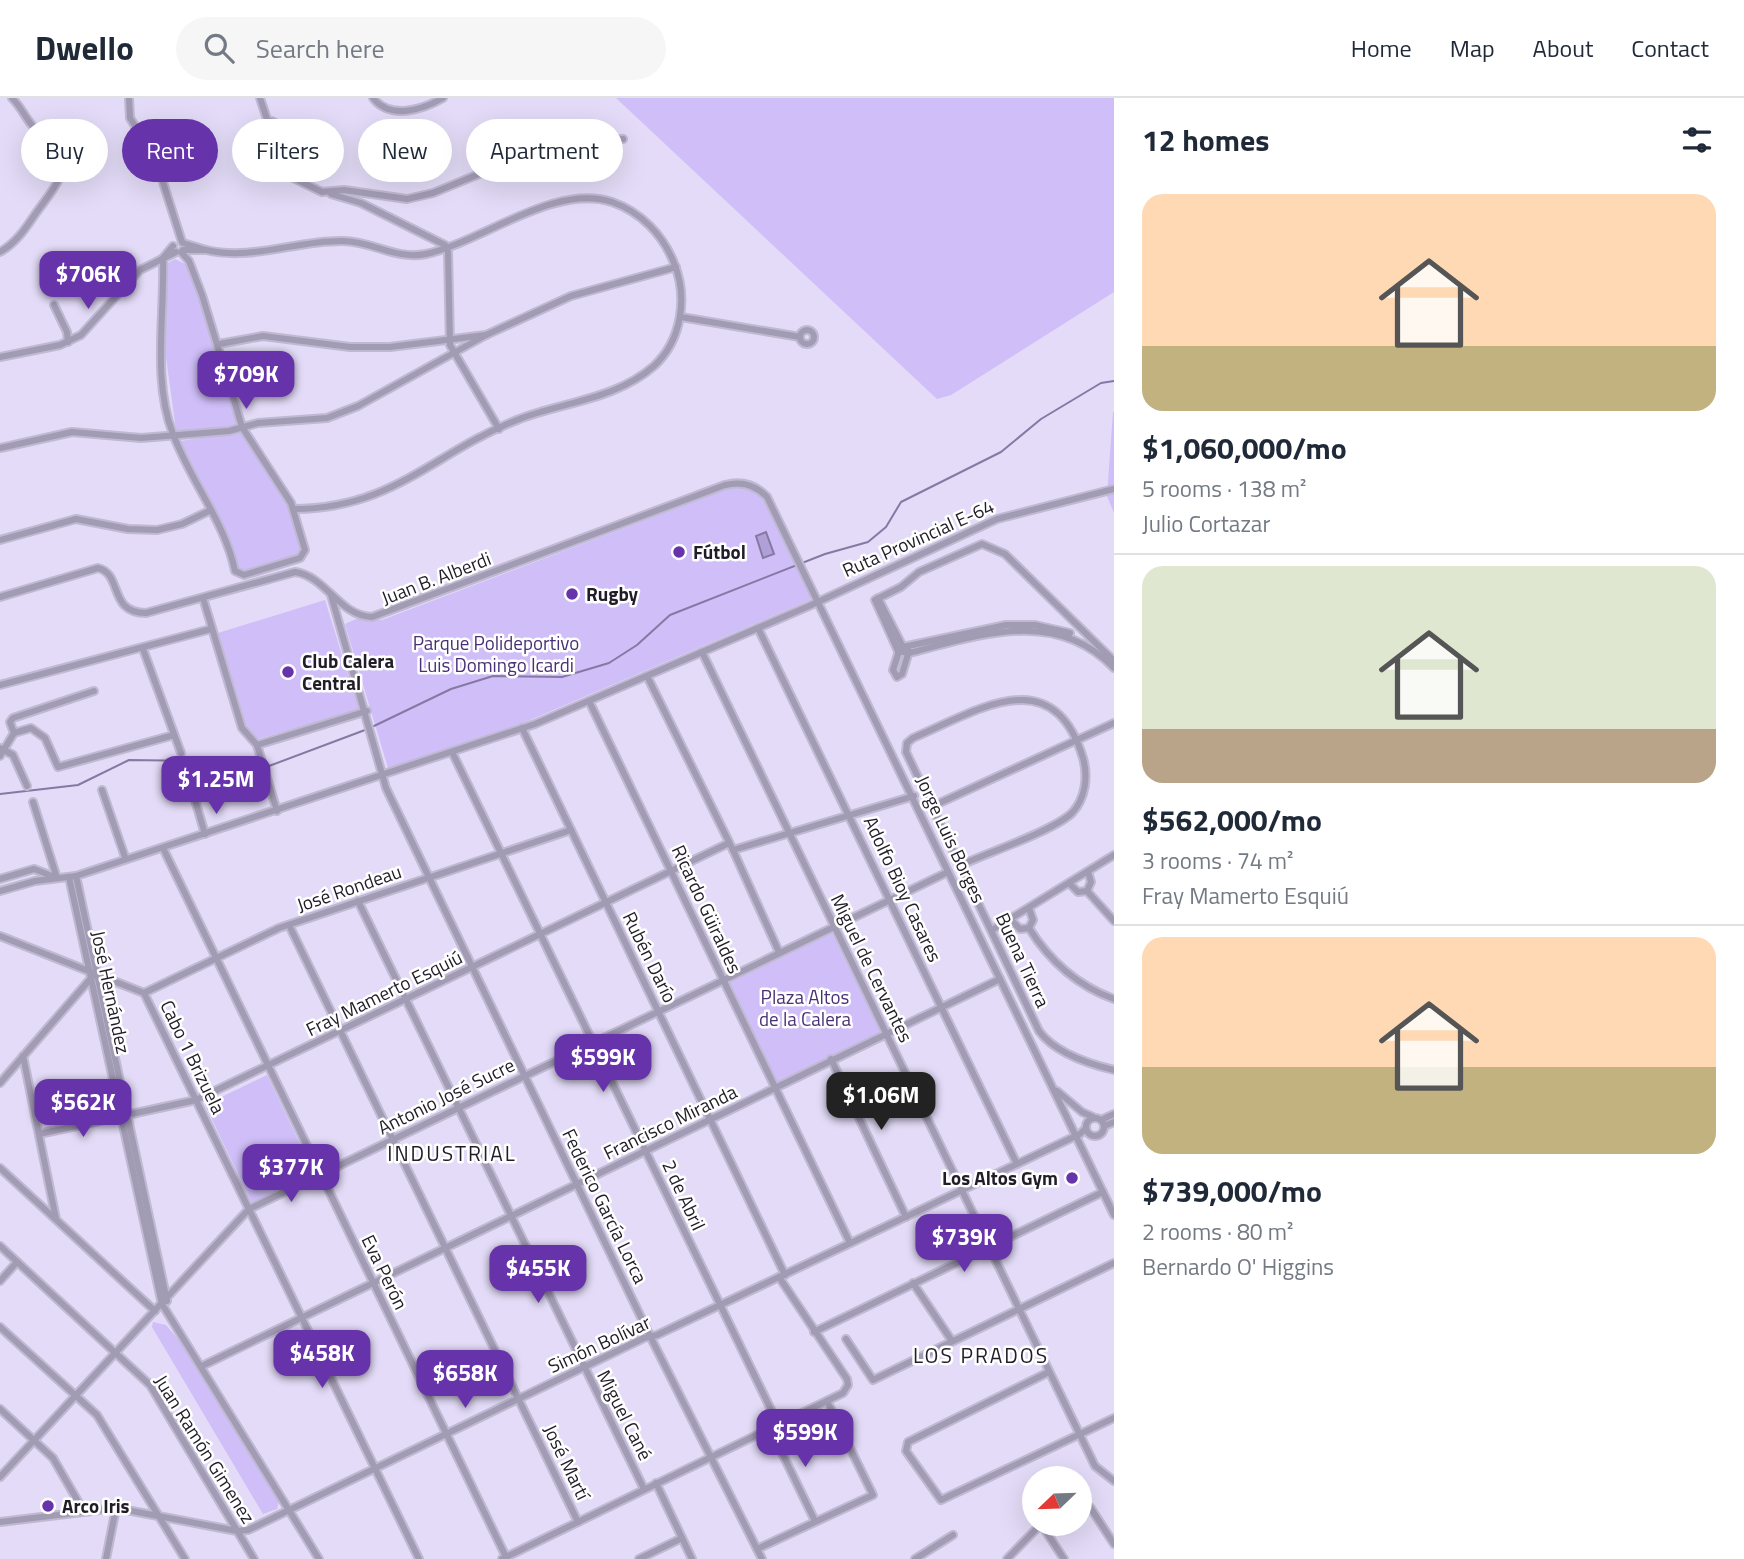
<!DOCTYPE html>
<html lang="en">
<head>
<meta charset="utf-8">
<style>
  :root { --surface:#fff; --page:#f6f6f7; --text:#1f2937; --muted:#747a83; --line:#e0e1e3; --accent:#6633ab }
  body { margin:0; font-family:"Titillium Web",sans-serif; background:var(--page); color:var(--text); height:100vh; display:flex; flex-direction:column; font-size:26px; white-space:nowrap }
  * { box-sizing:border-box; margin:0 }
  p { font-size:23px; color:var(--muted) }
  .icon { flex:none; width:38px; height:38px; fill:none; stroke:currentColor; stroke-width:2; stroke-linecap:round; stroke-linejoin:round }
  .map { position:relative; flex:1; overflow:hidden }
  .side { display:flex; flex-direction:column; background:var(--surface); width:630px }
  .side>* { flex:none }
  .top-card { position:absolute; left:21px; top:21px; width:665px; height:63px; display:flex; gap:14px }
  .needle { width:46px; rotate:247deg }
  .buttons { position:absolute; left:1022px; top:1368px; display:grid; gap:14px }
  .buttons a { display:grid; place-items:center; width:70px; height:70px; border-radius:50%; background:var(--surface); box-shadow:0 7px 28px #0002; font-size:35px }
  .price { position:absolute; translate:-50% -60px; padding:0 16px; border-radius:14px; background:var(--accent); color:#fff; font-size:23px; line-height:46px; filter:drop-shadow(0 2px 4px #0008) }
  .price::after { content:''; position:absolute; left:50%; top:42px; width:21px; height:16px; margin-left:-10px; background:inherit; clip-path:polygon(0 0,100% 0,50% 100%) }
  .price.current { background:#222; color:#fff }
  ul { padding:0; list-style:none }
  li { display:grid; align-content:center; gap:14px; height:371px; padding:0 28px }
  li+li { border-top:2px solid var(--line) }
  li span { display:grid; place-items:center; height:217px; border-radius:21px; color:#555 }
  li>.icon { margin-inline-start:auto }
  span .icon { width:126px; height:126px; fill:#fffc; stroke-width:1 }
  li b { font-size:30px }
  h2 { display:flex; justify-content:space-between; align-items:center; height:84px; padding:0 28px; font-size:30px }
  .tag { padding:0 24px; border-radius:32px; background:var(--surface); box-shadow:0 7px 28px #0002; font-size:24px; line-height:63px }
  .tag.current { background:var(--accent); color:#fff }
  header { display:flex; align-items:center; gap:42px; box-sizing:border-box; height:98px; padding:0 35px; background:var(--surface); border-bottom:2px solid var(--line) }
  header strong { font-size:33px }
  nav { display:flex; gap:38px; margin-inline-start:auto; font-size:24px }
  .search { width:490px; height:63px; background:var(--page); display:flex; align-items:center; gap:18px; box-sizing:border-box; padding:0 24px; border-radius:38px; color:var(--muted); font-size:26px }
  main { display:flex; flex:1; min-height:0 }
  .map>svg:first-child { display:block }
  .green { fill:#cfbef8 }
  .water { fill:#b0a0d8; stroke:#8579a3; stroke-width:2 }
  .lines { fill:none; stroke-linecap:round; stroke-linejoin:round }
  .stream { stroke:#8579a3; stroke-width:2 }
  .minor-casing { stroke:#c0b9d2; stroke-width:10 }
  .minor { stroke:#a29bb4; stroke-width:6 }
  .poi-dot { fill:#6633ab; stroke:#fff; stroke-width:2.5 }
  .labels { text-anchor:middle; stroke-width:5; stroke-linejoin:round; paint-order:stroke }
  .street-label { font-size:19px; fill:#201d27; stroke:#fff }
  .poi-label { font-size:19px; font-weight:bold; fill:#201d27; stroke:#fff; text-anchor:start }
  .park-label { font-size:19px; fill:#4a3175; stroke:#fff }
  .neighbourhood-label { font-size:21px; letter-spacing:2px; fill:#201d27; stroke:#fff }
</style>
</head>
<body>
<header>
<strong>Dwello</strong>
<div class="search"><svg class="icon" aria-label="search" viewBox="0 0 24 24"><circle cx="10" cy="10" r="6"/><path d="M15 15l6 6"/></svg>Search here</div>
<nav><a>Home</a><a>Map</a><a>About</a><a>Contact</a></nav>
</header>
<main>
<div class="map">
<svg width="1114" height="1461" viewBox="0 0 1114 1461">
  <rect width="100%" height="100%" fill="#e3dbf7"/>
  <!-- green -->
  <g class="green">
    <polygon points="616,0 1114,0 1114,194 951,297 937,301"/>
    <polygon points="175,161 187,167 218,249 237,327 179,335 176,332 165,252 168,165"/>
    <polygon points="1113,314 1114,314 1114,415 1107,398"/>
    <polygon points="242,334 289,410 302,455 242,474 238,472 230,443 180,343"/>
    <polygon points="735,388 753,390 761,396 811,498 810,502 523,625 388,670 345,526 356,521 382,522"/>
    <polygon points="325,502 359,612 258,641 249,636 218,535"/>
    <polygon points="832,835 881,935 778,985 729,885"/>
    <polygon points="267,977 314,1075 252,1105 205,1007"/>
    <polygon points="153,1224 166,1227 182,1246 279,1403 277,1411 263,1416 152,1229"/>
  </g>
  <!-- water -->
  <polygon class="water" points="766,434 774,456 763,460 756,438"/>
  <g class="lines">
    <!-- stream -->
    <g class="stream">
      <polyline points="374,628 451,591 493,578 562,579 609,565 637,547 670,517 825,456 868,444 886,429 901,404 1001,354 1041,321 1101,285 1114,283"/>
      <polyline points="269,668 365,632"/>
      <polyline points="0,696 78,687 129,662 201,663 239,675 260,670"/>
    </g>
    <defs>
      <g id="minor">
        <polyline points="129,0 130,20 155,59 182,144"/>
        <polyline points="260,0 268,24"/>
        <path d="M373 0C390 22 422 12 443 0"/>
        <circle cx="270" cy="31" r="8"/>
        <polyline points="273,38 273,70 322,94 344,92 407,101 433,95 530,55 577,45 623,41"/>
        <polyline points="331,96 361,105 445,147 448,154 450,247 499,331"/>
        <path d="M173 148 163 160C165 217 152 282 173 336 191 384 225 424 235 473L244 477 300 460 305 452 291 405 242 329 202 197 189 163 181 154"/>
        <polyline points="183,152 206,152 183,145"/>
        <path d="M206 152C252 163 297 142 343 143 372 143 395 162 426 156 482 144 554 85 612 104 641 114 663 137 674 165 688 199 682 242 654 268 615 302 562 304 517 322 433 355 393 411 293 411"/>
        <path d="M0 154C16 145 26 130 36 115 75 63 66 71 31 26 24 17 20 8 12 0"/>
        <polyline points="54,207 67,234 68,244"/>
        <polyline points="681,219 800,239"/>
        <circle cx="807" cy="239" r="7"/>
        <polyline points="219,246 263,238 350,249 390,249 486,237 571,198 676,169"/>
        <polyline points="0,259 60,247 81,237 140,172 176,154"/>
        <polyline points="0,350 72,334 141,340 229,333 258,325 327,320 358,308 486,237"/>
        <polyline points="0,442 76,421 128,431 157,432 182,426 211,412"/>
        <polyline points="331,497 386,690 650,1238 762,1461"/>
        <path d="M0 499 98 470C123 476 108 515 146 515L295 474C326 478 339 518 372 519L725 387C741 383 755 386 767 399L1114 1117"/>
        <polyline points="203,500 242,630 257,647 277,713"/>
        <polyline points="878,500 903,549 1006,527 1035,527 1070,535"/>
        <polyline points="758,530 1017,1066"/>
        <polyline points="900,550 893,572 897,579 902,576 909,553"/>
        <polyline points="143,551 181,655"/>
        <polyline points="898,553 875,502 901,489 919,474 982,446 1005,456 1114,563"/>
        <path d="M898 553 909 555C979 537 1056 509 1114 570"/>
        <polyline points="702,554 1080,1337 1095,1368 1114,1383"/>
        <polyline points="647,578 733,752 779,854"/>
        <polyline points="0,587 211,531"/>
        <polyline points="589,603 850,1145"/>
        <polyline points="522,630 785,1177"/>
        <polyline points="14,635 10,624 13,620 94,593"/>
        <polyline points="257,647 367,613"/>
        <polyline points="0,650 13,657 27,688"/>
        <polyline points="452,654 778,1326"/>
        <polyline points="0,658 14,635 31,630 45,640 58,669 174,637"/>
        <polyline points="186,671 205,736"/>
        <polyline points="102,692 125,759"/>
        <polyline points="33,704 57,780"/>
        <polyline points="933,708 1114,625"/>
        <polyline points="163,750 507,1461"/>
        <polyline points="733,752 914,698"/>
        <path d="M961 767C987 755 1053 733 1072 715 1086 700 1088 678 1083 660 1053 561 977 613 913 640L907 645 906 654 1039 933C1055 955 1089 966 1114 972"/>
        <polyline points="76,778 167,1203"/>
        <polyline points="69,779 162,1206 319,1461"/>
        <polyline points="0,781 34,771 57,780"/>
        <polyline points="1069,785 1078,794 1087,793 1091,784 1088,774"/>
        <polyline points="0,793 35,783 76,778 535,626 809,508 997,421 1114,391"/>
        <polyline points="1087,793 1114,823"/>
        <polyline points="358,803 644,1391"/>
        <polyline points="1010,821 1020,831 1029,830 1033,822 1029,810"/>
        <polyline points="289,827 578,1424"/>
        <path d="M1029 830C1049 862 1078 888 1114 901"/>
        <polyline points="992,832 1114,757"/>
        <polyline points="0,838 144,895 419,1461"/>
        <polyline points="144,895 279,830 571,732"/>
        <polyline points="23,958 56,1121"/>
        <polyline points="831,961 906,1119"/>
        <polyline points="0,985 92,879"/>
        <polyline points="1057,993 1082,1014 1093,1019"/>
        <circle cx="1095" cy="1029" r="9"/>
        <polyline points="1101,1022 1114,1016"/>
        <polyline points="1104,1028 1114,1024"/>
        <polyline points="39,1036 196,1002 729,745"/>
        <polyline points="0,1070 155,1213"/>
        <polyline points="0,1148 150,1287 254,1461"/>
        <polyline points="0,1183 17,1164"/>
        <polyline points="913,1185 952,1243"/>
        <polyline points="0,1229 97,1317 185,1461"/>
        <polyline points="814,1234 1103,1094"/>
        <polyline points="846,1241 873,1282 1114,1165"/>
        <polyline points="202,1268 1000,881"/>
        <polyline points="1049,1274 908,1344 906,1353 941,1402 1114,1320"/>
        <polyline points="0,1311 53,1360 83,1412"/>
        <polyline points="770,1330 815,1423"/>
        <polyline points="0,1379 249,1111 948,774"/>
        <polyline points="656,1385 692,1461"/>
        <polyline points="1080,1402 1090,1409 1114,1446"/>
        <polyline points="0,1424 116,1410 237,1433 248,1432 644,1240 657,1237 1080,1036 1086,1030"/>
        <polyline points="1041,1426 1064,1461"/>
        <polyline points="757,1451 873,1397 827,1303"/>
        <polyline points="106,1461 116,1410"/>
        <polyline points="502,1461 843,1295 848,1287 847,1281 779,1179"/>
        <polyline points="639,1461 682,1440"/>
        <polyline points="915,1461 953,1437"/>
        <polyline points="1007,1461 1041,1426"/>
      </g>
    </defs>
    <!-- minor casing -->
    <use href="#minor" class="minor-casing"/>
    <!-- minor -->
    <use href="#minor" class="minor"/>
  </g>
  <!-- markers -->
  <g class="poi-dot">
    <circle cx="679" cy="454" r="7"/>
    <circle cx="572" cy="496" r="7"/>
    <circle cx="288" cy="574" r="7"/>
    <circle cx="1072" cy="1080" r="7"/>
    <circle cx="48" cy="1408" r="7"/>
  </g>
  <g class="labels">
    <!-- street labels -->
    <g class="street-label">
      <text transform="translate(918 440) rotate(-24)" y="7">Ruta Provincial E-64</text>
      <text transform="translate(436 480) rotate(-21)" y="7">Juan B. Alberdi</text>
      <text transform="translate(951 741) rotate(65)" y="7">Jorge Luis Borges</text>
      <text transform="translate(349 790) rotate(-19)" y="7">José Rondeau</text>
      <text transform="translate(903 791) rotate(65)" y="7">Adolfo Bioy Casares</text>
      <text transform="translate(707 811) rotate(65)" y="7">Ricardo Güiraldes</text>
      <text transform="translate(650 859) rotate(64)" y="7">Rubén Darío</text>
      <text transform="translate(1023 862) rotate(65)" y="7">Buena Tierra</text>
      <text transform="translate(872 870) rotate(64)" y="7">Miguel de Cervantes</text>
      <text transform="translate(111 894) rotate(78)" y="7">José Hernández</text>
      <text transform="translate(384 895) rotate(-26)" y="7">Fray Mamerto Esquiú</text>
      <text transform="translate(193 959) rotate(64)" y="7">Cabo 1 Brizuela</text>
      <text transform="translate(446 998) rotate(-26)" y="7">Antonio José Sucre</text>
      <text transform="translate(670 1024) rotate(-26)" y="7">Francisco Miranda</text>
      <text transform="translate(684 1097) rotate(65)" y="7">2 de Abril</text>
      <text transform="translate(605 1108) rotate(64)" y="7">Federico García Lorca</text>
      <text transform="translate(385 1174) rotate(64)" y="7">Eva Perón</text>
      <text transform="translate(599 1246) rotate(-25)" y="7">Simón Bolívar</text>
      <text transform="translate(625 1317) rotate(63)" y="7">Miguel Cané</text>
      <text transform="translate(205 1351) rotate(58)" y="7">Juan Ramón Gimenez</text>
      <text transform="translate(567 1364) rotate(64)" y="7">José Martí</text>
    </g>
    <!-- poi labels -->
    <g class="poi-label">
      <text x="693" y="461">Fútbol</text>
      <text x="586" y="503">Rugby</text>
      <text x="302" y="570">Club Calera<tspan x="302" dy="22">Central</tspan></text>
      <text x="1058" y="1087" text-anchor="end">Los Altos Gym</text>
      <text x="62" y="1415">Arco Iris</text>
    </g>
    <!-- park labels -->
    <g class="park-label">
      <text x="496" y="552">Parque Polideportivo<tspan x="496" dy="22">Luis Domingo Icardi</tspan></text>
      <text x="805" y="906">Plaza Altos<tspan x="805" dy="22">de la Calera</tspan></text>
    </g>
    <!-- neighbourhood labels -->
    <g class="neighbourhood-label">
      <text x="452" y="1063">INDUSTRIAL</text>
      <text x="981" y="1265">LOS PRADOS</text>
    </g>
  </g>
</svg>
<div class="buttons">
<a><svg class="needle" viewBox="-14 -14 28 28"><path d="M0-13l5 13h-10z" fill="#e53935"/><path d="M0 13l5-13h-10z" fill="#747a83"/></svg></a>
</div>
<b class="price" style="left:88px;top:213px">$706K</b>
<b class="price" style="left:246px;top:313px">$709K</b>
<b class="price" style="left:216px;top:718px">$1.25M</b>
<b class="price" style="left:603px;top:996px">$599K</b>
<b class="price current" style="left:881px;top:1034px">$1.06M</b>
<b class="price" style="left:83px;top:1041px">$562K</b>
<b class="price" style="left:291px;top:1106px">$377K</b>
<b class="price" style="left:964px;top:1176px">$739K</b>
<b class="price" style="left:538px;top:1207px">$455K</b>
<b class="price" style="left:322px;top:1292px">$458K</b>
<b class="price" style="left:465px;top:1312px">$658K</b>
<b class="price" style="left:805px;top:1371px">$599K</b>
<div class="top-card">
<a class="tag">Buy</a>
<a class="tag current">Rent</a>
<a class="tag">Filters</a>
<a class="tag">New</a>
<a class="tag">Apartment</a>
</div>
</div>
<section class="side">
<h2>12 homes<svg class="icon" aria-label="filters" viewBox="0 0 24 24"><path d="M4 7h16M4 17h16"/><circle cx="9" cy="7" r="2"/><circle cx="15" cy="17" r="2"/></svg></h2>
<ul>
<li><span style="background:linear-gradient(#ffd9b3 70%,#c2b280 0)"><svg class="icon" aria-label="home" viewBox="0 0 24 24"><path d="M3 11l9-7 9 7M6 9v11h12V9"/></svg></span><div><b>$1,060,000/mo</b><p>5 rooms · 138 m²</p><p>Julio Cortazar</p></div></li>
<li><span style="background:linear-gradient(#dfe7d0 75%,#b9a48a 0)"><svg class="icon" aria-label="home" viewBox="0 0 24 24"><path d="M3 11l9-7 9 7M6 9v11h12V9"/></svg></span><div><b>$562,000/mo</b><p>3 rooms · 74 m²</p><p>Fray Mamerto Esquiú</p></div></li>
<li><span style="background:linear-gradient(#ffd9b3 60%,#c2b280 0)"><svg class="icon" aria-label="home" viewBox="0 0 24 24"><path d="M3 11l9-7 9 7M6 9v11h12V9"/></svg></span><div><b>$739,000/mo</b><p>2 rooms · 80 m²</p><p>Bernardo O' Higgins</p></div></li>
</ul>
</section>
</main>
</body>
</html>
